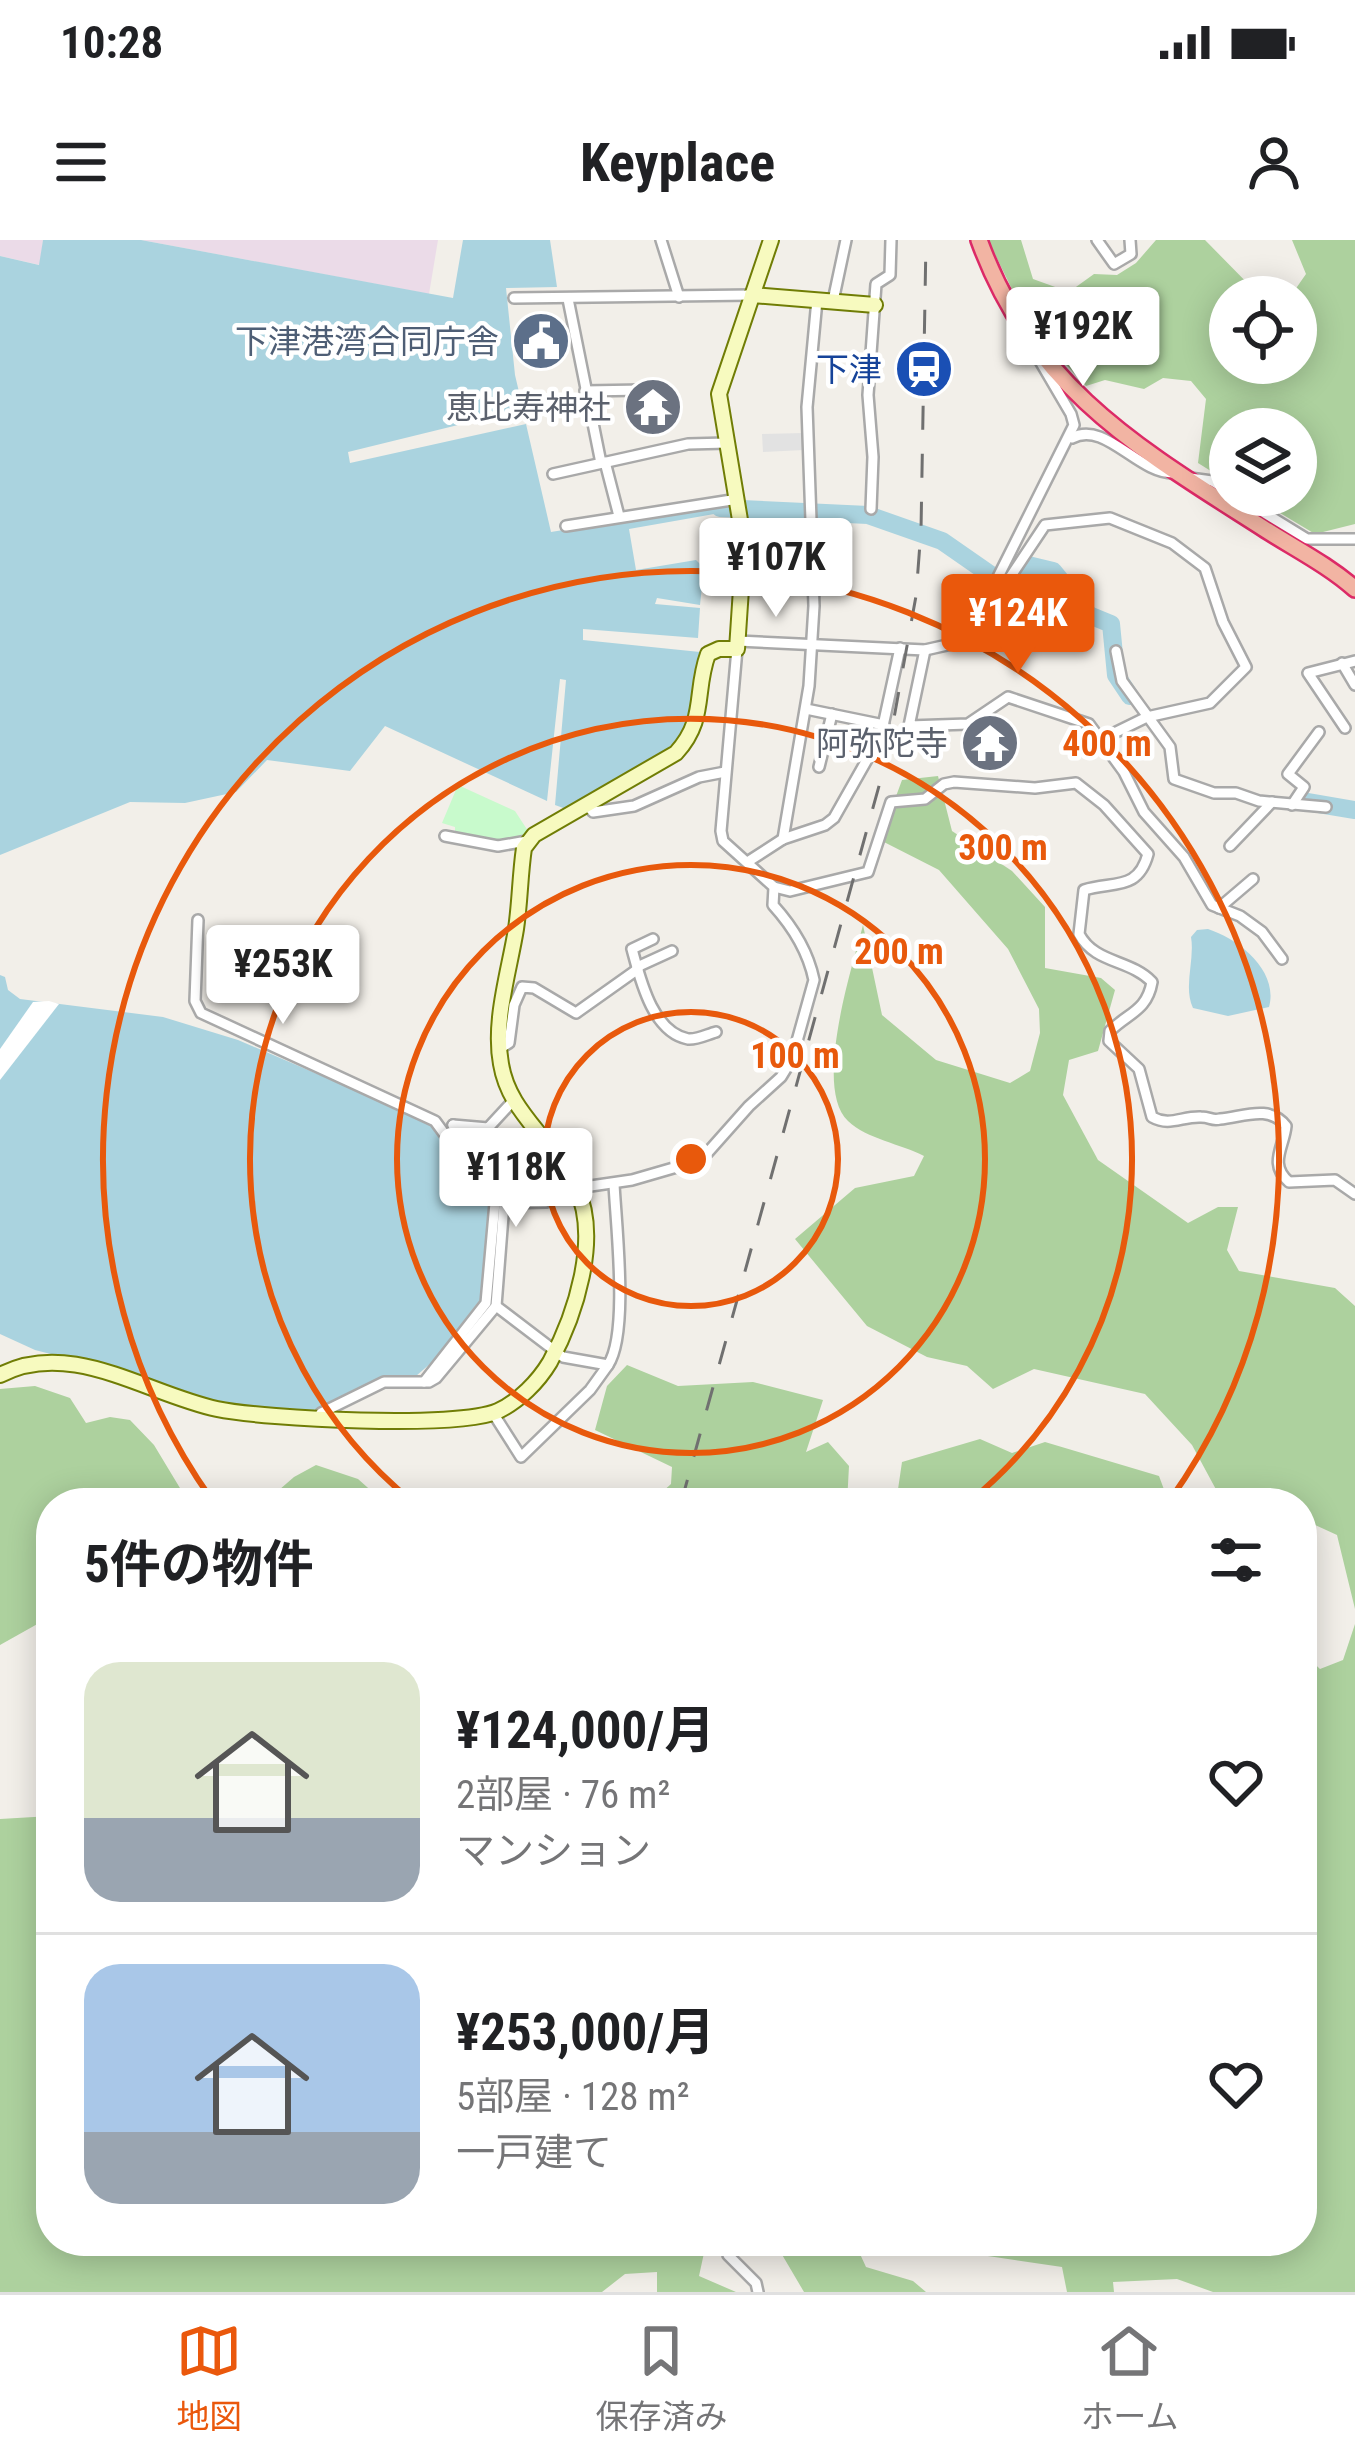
<!DOCTYPE html>
<html lang="ja">
<head>
<meta charset="utf-8">
<style>
  :root { --surface:#fff; --page:#f6f6f6; --text:#202124; --muted:#757577; --line:#e0e0e0; --accent:#ea580c }
  body { margin:0; font-family:"Roboto Condensed","Noto Sans JP",sans-serif; background:var(--page); color:var(--text); height:100vh; display:flex; flex-direction:column; font-size:45px; white-space:nowrap }
  * { box-sizing:border-box; margin:0 }
  p { font-size:39px; color:var(--muted) }
  .icon { flex:none; width:66px; height:66px; fill:none; stroke:currentColor; stroke-width:2; stroke-linecap:round; stroke-linejoin:round }
  .map { position:relative; flex:1; overflow:hidden }
  .panel { position:absolute; left:36px; top:1248px; width:1281px; height:768px; display:flex; flex-direction:column; background:var(--surface); border-radius:48px; box-shadow:0 6px 30px #0003 }
  .panel>* { flex:none }
  .tools { position:absolute; left:1209px; top:36px; display:grid; gap:24px }
  .tools a { display:grid; place-items:center; width:108px; height:108px; border-radius:50%; background:var(--surface); box-shadow:0 6px 30px #0003; font-size:60px }
  .price { position:absolute; translate:-50% -102px; padding:0 27px; border-radius:12px; background:#fff; color:#222; font-size:39px; line-height:78px; filter:drop-shadow(0 3px 6px #0008) }
  .price::after { content:''; position:absolute; left:50%; top:72px; width:36px; height:27px; margin-left:-18px; background:inherit; clip-path:polygon(0 0,100% 0,50% 100%) }
  .price.active { background:var(--accent); color:#fff }
  ul { padding:0; list-style:none }
  li { display:flex; align-items:center; gap:36px; height:300px; padding:0 48px }
  li+li { border-top:3px solid var(--line) }
  li span { display:grid; place-items:center; flex:none; width:336px; height:240px; border-radius:36px; color:#555 }
  li>.icon { margin-inline-start:auto }
  span .icon { width:144px; height:144px; fill:#fffc; stroke-width:1 }
  li b { font-size:51px }
  h2 { display:flex; justify-content:space-between; align-items:center; height:144px; padding:0 48px; font-size:51px }
  .status { display:flex; justify-content:space-between; align-items:center; height:84px; padding:0 60px; background:var(--surface); direction:ltr }
  .status svg { height:33px; fill:currentColor }
  header { display:flex; justify-content:space-between; align-items:center; height:156px; padding:0 48px; background:var(--surface); font-size:54px; font-weight:700 }
  .dock { display:flex; justify-content:space-around; align-items:center; height:168px; border-top:3px solid var(--line); background:var(--surface); font-size:33px; color:var(--muted) }
  .dock a { display:grid; justify-items:center; gap:6px }
  .dock .active { color:var(--accent) }
  .map>svg:first-child { display:block }
  .industrial { fill:#ebdbe8 }
  .forest { fill:#add19e }
  .park { fill:#c8facc }
  .parking { fill:#e2e2e2 }
  .water { fill:#aad3df }
  .pier { fill:#fff }
  .lines { fill:none; stroke-linecap:round; stroke-linejoin:round }
  .river { stroke:#aad3df; stroke-width:18 }
  .minor-casing { stroke:#a9a9a9; stroke-width:14 }
  .secondary-casing { stroke:#707d05; stroke-width:18 }
  .trunk-casing { stroke:#dc2a67; stroke-width:20 }
  .minor { stroke:#fff; stroke-width:9 }
  .secondary { stroke:#f7fabf; stroke-width:14 }
  .trunk { stroke:#f2b4a3; stroke-width:15 }
  .rail { stroke:#707070; stroke-width:3; stroke-dasharray:24 24; stroke-linecap:butt }
  .ring { fill:none; stroke:#e8590c; stroke-width:6 }
  .labels { text-anchor:middle; stroke-width:9; stroke-linejoin:round; paint-order:stroke }
  .service-label { font-size:33px; fill:#4e5e75; stroke:#fff; text-anchor:end }
  .transit-label { font-size:33px; fill:#164399; stroke:#fff; text-anchor:end }
  .worship-label { font-size:33px; fill:#5b616d; stroke:#fff; text-anchor:end }
  .centre { fill:#e8590c; stroke:#fff; stroke-width:6 }
  .ring-label { font-size:36px; text-anchor:middle; font-weight:bold; fill:#e8590c; stroke:#fff; stroke-width:9; stroke-linejoin:round; paint-order:stroke }
</style>
</head>
<body>
<div class="status"><b>10:28</b><svg viewBox="0 0 49 12"><path d="M0 12V9h3v3zM5 12V6h3v6zM10 12V3h3v9zM15 12V0h3v12zM26 1h20v11H26zM47 4h2v5h-2z"/></svg></div>
<header><svg class="icon" aria-label="menu" viewBox="0 0 24 24"><path d="M4 6h16M4 12h16M4 18h16"/></svg>Keyplace<svg class="icon" aria-label="person" viewBox="0 0 24 24"><circle cx="12" cy="8" r="4"/><path d="M4 21q1-7 8-7t8 7"/></svg></header>
<div class="map">
<svg width="1355" height="2052" viewBox="0 0 1355 2052">
  <rect width="100%" height="100%" fill="#f2efe9"/>
  <!-- industrial -->
  <g class="industrial">
    <polygon points="0,0 43,0 40,25 0,16"/>
    <polygon points="141,0 438,0 429,54"/>
  </g>
  <!-- forest -->
  <g class="forest">
    <polygon points="988,0 1021,0 1033,39 1069,52 1094,34 1117,35 1136,23 1156,0 1205,0 1261,57 1230,57 1230,123 1296,123 1296,57 1290,57 1306,34 1292,0 1355,0 1355,284 1315,294 1250,255 1296,255 1296,189 1230,189 1230,243 1198,223 1206,159 1191,141 1163,138 1144,149 1105,140 1086,146 1030,86"/>
    <path d="M938 536 952 591 1012 631 1045 667V728L1101 738 1115 750 1098 811 1069 820 1063 855 1098 920 1188 983 1218 967H1238L1227 1010 1239 1031 1335 1048 1355 1066V1369L1337 1295 1302 1279V1263H1253L1219 1255 1192 1205 1145 1154 1034 1129 993 1149 967 1126 927 1117 867 1086 795 999 855 948 914 936 924 916C901 904 867 899 848 881 813 848 852 728 863 685L882 775 936 820 1010 843 1030 831 1040 793 1039 769 1008 709 939 630 880 600 902 540Z"/>
    <polygon points="627,1125 678,1146 753,1142 823,1160 806,1212 828,1202 849,1226 847,1263 650,1263 671,1244 672,1227 595,1190 607,1146"/>
    <polygon points="35,1146 70,1158 86,1183 110,1177 130,1180 154,1205 189,1263 51,1263 51,1382 41,1382 0,1405 0,1149"/>
    <polygon points="980,1199 1012,1213 1045,1202 1159,1236 1169,1263 896,1263 902,1222"/>
    <polygon points="316,1225 358,1239 385,1263 264,1263 294,1237"/>
    <polygon points="1355,1384 1355,2052 1213,2052 1177,2039 1113,2042 1114,2052 1067,2052 1062,2027 981,2015 982,2001 1302,2001 1302,1412 1320,1429 1343,1420"/>
    <polygon points="51,1576 51,2001 717,2001 704,2013 699,2036 736,2052 657,2052 657,2032 625,2034 602,2052 0,2052 0,1579"/>
    <polygon points="774,2001 854,2001 866,2027 913,2041 926,2052 804,2052"/>
  </g>
  <!-- park -->
  <path class="park" d="M458 545 515 571 530 594C504 607 483 601 455 595V587L442 583Z"/>
  <!-- parking -->
  <polygon class="parking" points="804,193 804,210 763,212 762,194"/>
  <!-- water -->
  <g class="water">
    <path d="M43 0H141L453 58 463 0H550L557 47 506 48 515 135 523 169 348 212 350 223 526 184 551 292 735 262 737 270 629 289 636 330 696 320 704 328 700 365 657 358 655 364 700 368 698 398 583 389V400L700 412C698 433 699 456 691 477 677 518 603 547 566 569L555 565 566 440 560 439 547 561 385 486 350 531 267 520 236 552 185 563 130 562 0 615V16L39 25Z"/>
    <path d="M1208 689C1239 699 1279 731 1269 767L1228 776 1193 768C1183 747 1195 720 1191 697L1197 690Z"/>
    <polygon points="0,735 5,737 8,750 20,759 163,777 238,800 436,885 490,968 480,1060 431,1123 416,1136 380,1137 314,1170 232,1166 200,1159 117,1131 35,1110 0,1094"/>
  </g>
  <!-- pier -->
  <polygon class="pier" points="49,761 59,764 0,840 0,809 33,762"/>
  <g class="lines">
    <!-- river -->
    <g class="river">
      <polyline points="720,268 868,275 942,301 1001,342 1009,343 1028,325 1053,331 1089,375 1111,384 1116,435 1130,456"/>
      <polyline points="1307,562 1355,570"/>
    </g>
    <defs>
      <g id="minor">
        <polyline points="661,0 679,57"/>
        <polyline points="1097,0 1114,24 1131,14 1130,0"/>
        <polyline points="514,58 752,55"/>
        <polyline points="568,59 601,223"/>
        <polyline points="833,61 846,0"/>
        <polyline points="585,151 643,150"/>
        <path d="M1072 198C1105 180 1138 234 1174 233"/>
        <polyline points="605,222 619,276"/>
        <polyline points="553,234 688,204 727,203"/>
        <polyline points="1190,238 1212,241 1230,252"/>
        <polyline points="1235,255 1307,299 1355,299"/>
        <polyline points="871,269 873,217 868,155 876,44 890,35 891,0"/>
        <polyline points="566,286 738,259"/>
        <polyline points="991,356 1001,351 1045,285 1110,278 1172,303 1205,328 1223,382 1246,427 1210,463 1147,477 1102,499"/>
        <polyline points="738,401 925,410 956,403 971,391 1074,185 1071,174 1037,116"/>
        <polyline points="925,410 909,486 968,484 1008,457 1089,484 1124,532 1144,572 1184,617 1212,665 1240,676 1262,692 1282,719"/>
        <polyline points="1116,411 1122,441 1170,507 1174,539 1214,553 1236,553 1259,561 1326,567"/>
        <polyline points="1342,423 1355,445"/>
        <polyline points="806,469 884,485"/>
        <polyline points="1345,488 1308,433 1355,421"/>
        <polyline points="819,527 832,474"/>
        <polyline points="587,565 593,572 634,566 699,537 725,532"/>
        <polyline points="1292,565 1304,547 1288,534 1319,492"/>
        <polyline points="445,596 498,606 527,601"/>
        <polyline points="783,599 809,446 814,366 807,167 817,60"/>
        <polyline points="1230,606 1272,562"/>
        <polyline points="749,621 783,599 825,585 834,578 881,495 900,408"/>
        <path d="M774 647 790 651 868 632 891 562 925 559 944 544 954 542 1035 548 1076 543 1104 565 1148 614C1138 651 1114 641 1084 650L1079 694C1095 724 1130 719 1152 742 1147 771 1128 773 1110 791L1109 801 1139 829 1152 877C1170 887 1182 876 1201 877 1211 877 1211 881 1220 879 1243 877 1269 864 1286 886 1284 907 1268 924 1289 942L1335 940 1355 954"/>
        <polyline points="1219,668 1253,639"/>
        <polyline points="198,680 195,761 201,773 435,881 495,963 486,1063 424,1142"/>
        <path d="M653 699 632 709C640 738 652 792 688 799 697 800 708 794 716 792"/>
        <polyline points="637,727 672,711"/>
        <polyline points="499,809 509,803 514,765 522,747 534,748 576,773 638,729"/>
        <path d="M453 885 504 963 546 962 577 948 632 940 701 920 749 866 781 837 792 819 814 740C808 711 793 687 773 665L774 647 723 601 721 591 737 409"/>
        <polyline points="453,885 488,888 513,861"/>
        <path d="M608 1125C629 1094 616 985 614 944"/>
        <polyline points="493,1173 521,1217 590,1150 608,1125 563,1117 496,1066"/>
        <polyline points="319,1178 321,1173 384,1142 429,1142 436,1138 496,1066 504,963"/>
        <polyline points="730,2001 728,2015 756,2043 758,2052"/>
      </g>
      <g id="secondary">
        <polyline points="752,55 875,65"/>
        <path d="M0 1135C70 1098 147 1154 217 1169 265 1179 458 1189 498 1171 519 1161 538 1142 550 1122 575 1076 601 998 576 947 570 934 559 921 551 909 530 881 507 860 501 824 493 781 509 732 516 689 520 662 520 635 524 608L534 595 676 513C707 479 694 452 708 414L719 409H737L744 304 719 154 771 0"/>
      </g>
      <path id="trunk" d="M979 0C1033 148 1138 208 1263 288 1294 308 1328 325 1355 349"/>
    </defs>
    <!-- minor casing -->
    <use href="#minor" class="minor-casing"/>
    <!-- secondary casing -->
    <use href="#secondary" class="secondary-casing"/>
    <!-- trunk casing -->
    <use href="#trunk" class="trunk-casing"/>
    <!-- minor -->
    <use href="#minor" class="minor"/>
    <!-- secondary -->
    <use href="#secondary" class="secondary"/>
    <!-- trunk -->
    <use href="#trunk" class="trunk"/>
    <!-- rail -->
    <polyline class="rail" points="681,1263 887,517 916,356 921,290 926,0"/>
  </g>
  <!-- distance rings -->
  <g class="ring">
    <circle cx="691" cy="919" r="147"/>
    <circle cx="691" cy="919" r="294"/>
    <path d="M413 1262A441 441 0 1 1 969 1262"/>
    <path d="M212 1260A588 588 0 1 1 1170 1260"/>
  </g>
  <!-- icons -->
  <defs>
    <symbol id="civic-disc" viewBox="-11 -11 22 22"><circle r="9.5" fill="#5c6f8a" stroke="#fff"/><path d="M-.6-6.5H3V-4.5H.6V-3L4-1V1h2V6H-6V1h2V-1L-.6-3ZM-1.2 2.5V6h2.4V2.5Z" fill="#fff"/></symbol>
    <symbol id="station-disc" viewBox="-11 -11 22 22"><circle r="9.5" fill="#1a4fb4" stroke="#fff"/><path d="M-3-6H3Q5-6 5-4V2Q5 4 3 4L4.5 6H3L1.5 4h-3L-3 6H-4.5L-3 4Q-5 4-5 2V-4Q-5-6-3-6ZM-3.5-4v3h7v-3ZM-3.5 1v1.5H-2V1ZM2 1v1.5H3.5V1Z" fill="#fff"/></symbol>
    <symbol id="temple-disc" viewBox="-11 -11 22 22"><circle r="9.5" fill="#6b7280" stroke="#fff"/><path d="M0-6L5-2H3V0L6.5 2.5H4V6H1.5V3h-3V6H-4V2.5H-6.5L-3 0V-2H-5Z" fill="#fff"/></symbol>
  </defs>
  <g fill-rule="evenodd">
    <use href="#civic-disc" x="508" y="68" width="66" height="66"/>
    <use href="#station-disc" x="891" y="96" width="66" height="66"/>
    <use href="#temple-disc" x="620" y="134" width="66" height="66"/>
    <use href="#temple-disc" x="957" y="470" width="66" height="66"/>
  </g>
  <g class="labels">
    <!-- service labels -->
    <g class="service-label">
      <text x="499" y="113">下津港湾合同庁舎</text>
    </g>
    <!-- transit labels -->
    <g class="transit-label">
      <text x="882" y="141">下津</text>
    </g>
    <!-- worship labels -->
    <g class="worship-label">
      <text x="611" y="179">恵比寿神社</text>
      <text x="948" y="515">阿弥陀寺</text>
    </g>
  </g>
  <circle cx="691" cy="919" r="18" class="centre"/>
  <g class="ring-label">
    <text x="1107" y="516">400 m</text>
    <text x="1003" y="620">300 m</text>
    <text x="899" y="724">200 m</text>
    <text x="795" y="828">100 m</text>
  </g>
</svg>
<div class="tools">
<a><svg class="icon" aria-label="locate" viewBox="0 0 24 24"><circle cx="12" cy="12" r="6"/><path d="M12 2v4M12 18v4M2 12h4M18 12h4"/></svg></a>
<a><svg class="icon" aria-label="layers" viewBox="0 0 24 24"><path d="M12 4l9 5-9 5-9-5zM3 14l9 5 9-5"/></svg></a>
</div>
<b class="price" style="left:1083px;top:149px">¥192K</b>
<b class="price" style="left:776px;top:380px">¥107K</b>
<b class="price active" style="left:1018px;top:436px">¥124K</b>
<b class="price" style="left:283px;top:787px">¥253K</b>
<b class="price" style="left:516px;top:990px">¥118K</b>
<section class="panel">
<h2>5件の物件<svg class="icon" aria-label="filters" viewBox="0 0 24 24"><path d="M4 7h16M4 17h16"/><circle cx="9" cy="7" r="2"/><circle cx="15" cy="17" r="2"/></svg></h2>
<ul>
<li><span style="background:linear-gradient(#dfe7d0 65%,#9aa5b1 0)"><svg class="icon" aria-label="home" viewBox="0 0 24 24"><path d="M3 11l9-7 9 7M6 9v11h12V9"/></svg></span><div><b>¥124,000/月</b><p>2部屋 · 76 m²</p><p>マンション</p></div><svg class="icon" aria-label="heart" viewBox="0 0 24 24"><path d="M12 20l-8-8c-3-5 5-10 8-4 3-6 11-1 8 4z"/></svg></li>
<li><span style="background:linear-gradient(#a9c7e8 70%,#9aa5b1 0)"><svg class="icon" aria-label="home" viewBox="0 0 24 24"><path d="M3 11l9-7 9 7M6 9v11h12V9"/></svg></span><div><b>¥253,000/月</b><p>5部屋 · 128 m²</p><p>一戸建て</p></div><svg class="icon" aria-label="heart" viewBox="0 0 24 24"><path d="M12 20l-8-8c-3-5 5-10 8-4 3-6 11-1 8 4z"/></svg></li>
</ul>
</section>
</div>
<nav class="dock">
<a class="active"><svg class="icon" aria-label="map" viewBox="0 0 24 24"><path d="M3 6l6-2 6 2 6-2v14l-6 2-6-2-6 2zM9 4v14M15 6v14"/></svg>地図</a>
<a><svg class="icon" aria-label="saved" viewBox="0 0 24 24"><path d="M7 4h10v16l-5-4-5 4z"/></svg>保存済み</a>
<a><svg class="icon" aria-label="home" viewBox="0 0 24 24"><path d="M3 11l9-7 9 7M6 9v11h12V9"/></svg>ホーム</a>
</nav>
</body>
</html>
